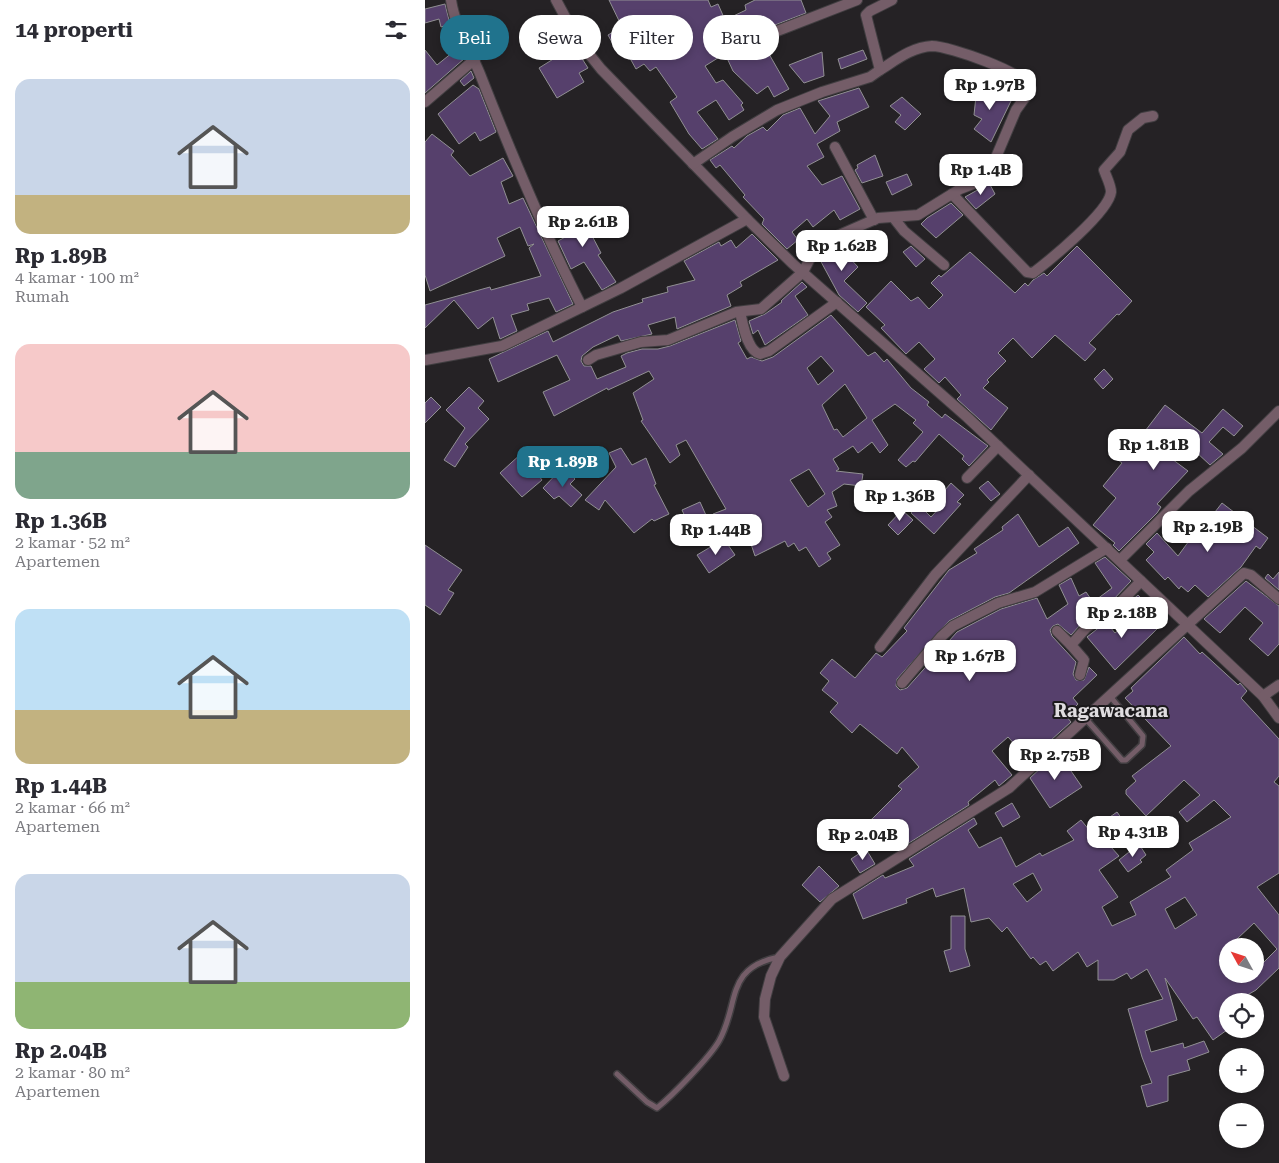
<!DOCTYPE html>
<html lang="id">
<head>
<meta charset="utf-8">
<style>
  :root { --surface:#fff; --page:#f2f2f3; --text:#2b2b33; --muted:#7c7c81; --accent:#20738d }
  body { margin:0; font-family:"Roboto Serif",serif; background:var(--page); color:var(--text); height:100vh; display:flex; flex-direction:column; font-size:19px; white-space:nowrap }
  * { box-sizing:border-box; margin:0 }
  p { font-size:16px; color:var(--muted) }
  .icon { flex:none; width:28px; height:28px; fill:none; stroke:currentColor; stroke-width:2; stroke-linecap:round; stroke-linejoin:round }
  .map { position:relative; flex:1; overflow:hidden }
  .panel { display:flex; flex-direction:column; background:var(--surface); width:425px }
  .panel>* { flex:none }
  .banner { position:absolute; left:15px; top:15px; width:475px; height:45px; display:flex; gap:10px }
  .needle { width:32px; rotate:310deg }
  .buttons { position:absolute; left:794px; top:938px; display:grid; gap:10px }
  .buttons a { display:grid; place-items:center; width:45px; height:45px; border-radius:50%; background:var(--surface); box-shadow:0 2px 8px #0003; font-size:25px }
  .price { position:absolute; translate:-50% -42px; padding:0 11px; border-radius:10px; background:#fff; color:#222; font-size:16px; line-height:32px; filter:drop-shadow(0 1px 2px #0008) }
  .price::after { content:''; position:absolute; left:50%; top:30px; width:15px; height:11px; margin-left:-8px; background:inherit; clip-path:polygon(0 0,100% 0,50% 100%) }
  .price.current { background:var(--accent); color:#fff }
  ul { padding:0; list-style:none }
  li { display:grid; align-content:center; gap:10px; height:265px; padding:0 15px }
  li span { display:grid; place-items:center; height:155px; border-radius:15px; color:#555 }
  li>.icon { margin-inline-start:auto }
  span .icon { width:90px; height:90px; fill:#fffc; stroke-width:1 }
  li b { font-size:21px }
  h2 { display:flex; justify-content:space-between; align-items:center; height:60px; padding:0 15px; font-size:21px }
  .pill { padding:0 18px; border-radius:22px; background:var(--surface); box-shadow:0 2px 8px #0003; font-size:18px; line-height:45px }
  .pill.current { background:var(--accent); color:#fff }
  main { display:flex; flex:1; min-height:0 }
  .map>svg:first-child { display:block }
  .building { fill:#56406c; stroke:#919093; fill-rule:evenodd }
  .lines { fill:none; stroke-linecap:round; stroke-linejoin:round }
  .lane-casing { stroke:#413e41; stroke-width:8 }
  .street-casing { stroke:#413e41; stroke-width:12 }
  .lane { stroke:#745d68; stroke-width:5 }
  .street { stroke:#745d68; stroke-width:10 }
  .labels { text-anchor:middle; stroke-width:4; stroke-linejoin:round; paint-order:stroke }
  .quarter-label { font-size:18px; font-weight:bold; fill:#e0dde0; stroke:#1b191b }
</style>
</head>
<body>
<main>
<section class="panel">
<h2>14 properti<svg class="icon" aria-label="filters" viewBox="0 0 24 24"><path d="M4 7h16M4 17h16"/><circle cx="9" cy="7" r="2"/><circle cx="15" cy="17" r="2"/></svg></h2>
<ul>
<li><span style="background:linear-gradient(#c9d6e8 75%,#c2b280 0)"><svg class="icon" aria-label="home" viewBox="0 0 24 24"><path d="M3 11l9-7 9 7M6 9v11h12V9"/></svg></span><div><b>Rp 1.89B</b><p>4 kamar · 100 m²</p><p>Rumah</p></div></li>
<li><span style="background:linear-gradient(#f6c9c9 70%,#7fa58c 0)"><svg class="icon" aria-label="home" viewBox="0 0 24 24"><path d="M3 11l9-7 9 7M6 9v11h12V9"/></svg></span><div><b>Rp 1.36B</b><p>2 kamar · 52 m²</p><p>Apartemen</p></div></li>
<li><span style="background:linear-gradient(#bfe0f5 65%,#c2b280 0)"><svg class="icon" aria-label="home" viewBox="0 0 24 24"><path d="M3 11l9-7 9 7M6 9v11h12V9"/></svg></span><div><b>Rp 1.44B</b><p>2 kamar · 66 m²</p><p>Apartemen</p></div></li>
<li><span style="background:linear-gradient(#c9d6e8 70%,#8fb573 0)"><svg class="icon" aria-label="home" viewBox="0 0 24 24"><path d="M3 11l9-7 9 7M6 9v11h12V9"/></svg></span><div><b>Rp 2.04B</b><p>2 kamar · 80 m²</p><p>Apartemen</p></div></li>
</ul>
</section>
<div class="map">
<svg width="854" height="1163" viewBox="0 0 854 1163">
  <rect width="100%" height="100%" fill="#252225"/>
  <!-- building -->
  <g class="building">
    <polygon points="184,0 283,0 286,7 293,4 300,20 321,10 320,5 330,0 376,0 381,13 298,45 294,49 296,56 280,66 291,83 298,80 318,103 316,105 319,110 304,120 291,100 272,112 293,139 277,149 264,134 245,102 252,97 231,67 225,71 219,64 211,69 201,51 194,55 183,35 197,27"/>
    <polygon points="20,4 25,24 16,27 14,19 0,23 0,9"/>
    <polygon points="342,43 346,52 344,54 364,89 349,97 343,86 332,94 308,71 302,58"/>
    <polygon points="149,46 163,68 154,73 159,82 132,98 114,68"/>
    <polygon points="33,48 40,58 0,93 0,50 12,65"/>
    <polygon points="438,50 442,59 416,69 413,59"/>
    <polygon points="397,52 399,76 379,83 364,65"/>
    <polygon points="46,71 49,78 39,86 35,81"/>
    <polygon points="558,84 586,101 566,142 549,129 557,119 549,115 551,96"/>
    <polygon points="48,85 54,89 71,132 55,141 50,132 34,144 13,114"/>
    <polygon points="434,88 444,107 412,122 415,131 392,144 399,157 382,166 397,185 417,176 435,209 415,220 409,210 388,227 382,219 367,232 373,240 362,249 337,224 339,219 318,197 320,195 295,165 291,168 285,160 307,146 309,148 322,136 338,127 342,131 358,115 375,108 390,134 405,116 393,101"/>
    <polygon points="477,97 496,114 480,130 470,122 476,115 465,106"/>
    <polygon points="7,134 29,151 26,155 45,176 78,158 88,176 76,182 84,204 98,198 148,304 131,312 124,298 102,304 104,310 86,315 92,331 75,339 68,317 53,329 29,300 0,328 0,305 65,287 66,290 116,276 104,248 109,244 103,246 95,227 72,238 80,256 5,291 0,275 0,142"/>
    <polygon points="450,155 458,176 437,183 430,170 433,168 432,165"/>
    <polygon points="482,174 487,185 467,195 461,182"/>
    <polygon points="563,181 570,194 551,209 540,197 556,188"/>
    <polygon points="526,203 538,215 511,238 496,224 502,218"/>
    <polygon points="152,207 176,253 173,255 191,282 177,290 159,262 146,269 133,241 144,235 134,216"/>
    <path d="M327 234 353 260 315 282 317 286 302 295 306 306 252 329 250 317 223 325 227 334 196 341 193 335 168 347 157 356 156 361 159 366H166L172 379 201 367 196 356 202 353 217 349H233L245 346 310 320 316 341 313 343 322 359 326 357 337 361 348 357 406 315 443 356 450 352 459 362 462 359 486 388 504 402 502 405 517 418 520 414 563 446 544 466 537 459 539 456 514 434 490 462 488 461 481 467 473 460 498 432 488 423 491 420 470 404 447 420 463 445 455 453 447 442 433 453 428 446 408 459 414 469 411 471 438 474 436 486 419 484 407 492 412 506 402 510 407 517 400 522 415 545 402 553 406 559 394 567 381 547 374 551 369 543 363 547 360 541 330 556 319 523 308 527 297 536 288 514 301 509 261 440 251 445 255 455 245 463 216 421 218 420 208 393 229 379 224 371 183 390 182 388 129 416 118 392 145 380 132 355 73 382 64 359 123 331 128 342 188 312 218 302 217 299 243 292 242 287 270 280 259 261 294 242 296 246 306 240 311 248ZM396 356 409 371 393 385 382 368ZM420 384 442 418 418 437 412 429 409 430 397 405ZM384 469 400 494 383 507 365 480Z"/>
    <polygon points="424,238 430,244 420,253 433,267 419,281 442,303 433,312 414,295 394,258 407,246"/>
    <polygon points="486,246 500,259 491,267 478,252"/>
    <polygon points="652,246 707,301 694,315 692,314 664,343 671,349 660,361 630,335 607,358 588,338 573,353 581,361 562,380 564,382 558,388 583,408 566,430 532,399 536,395 520,377 514,383 499,369 510,359 494,342 481,354 456,328 460,325 441,307 466,281 486,301 493,297 504,309 518,295 506,283 514,275 516,277 545,252 590,293 600,283 603,286 608,280 619,273 622,276"/>
    <polygon points="377,282 382,287 370,296 383,315 340,345 333,330 328,334 324,321 340,314 357,302 356,301"/>
    <polygon points="679,369 688,379 678,389 669,379"/>
    <polygon points="44,387 59,401 53,408 64,419 40,444 43,447 30,467 19,460 40,428 21,410"/>
    <polygon points="6,397 16,407 0,423 0,403"/>
    <polygon points="740,405 777,433 798,409 818,426 809,436 798,427 784,442 798,454 785,465 756,438 743,456 763,471 732,504 736,507 732,513 694,551 688,545 690,543 668,525 691,498 678,486 697,463 692,459 700,449 698,446 711,430 717,435"/>
    <polygon points="196,448 207,465 221,458 231,484 229,485 244,514 229,521 227,519 209,533 180,500 174,510 160,500 191,467 184,453"/>
    <polygon points="97,453 117,480 97,497 75,473"/>
    <polygon points="138,467 150,479 145,484 157,495 146,507 134,496 129,499 118,488"/>
    <polygon points="563,481 575,494 566,501 554,488"/>
    <polygon points="526,483 539,495 532,502 536,504 509,534 486,513 494,505 506,517 520,502 514,497"/>
    <polygon points="275,502 285,524 267,532 257,510"/>
    <polygon points="797,503 843,538 835,549 831,546 816,567 783,597 770,585 763,592 756,586 754,589 743,577 740,580 721,560 729,552 721,544 732,533 753,556 780,519 783,521"/>
    <polygon points="477,510 488,520 473,535 463,525"/>
    <polygon points="593,514 614,547 643,527 654,543 584,593 570,597 524,621 472,679 471,686 475,690 482,688 532,632 576,609 612,598 622,619 643,604 634,585 646,578 654,596 661,592 668,602 687,588 670,563 680,557 706,581 687,601 657,623 646,635 633,624 628,626 625,630 627,636 651,662 648,674 651,680 659,680 664,667 672,675 648,698 653,704 641,716 646,722 604,760 583,737 567,751 587,775 574,786 570,780 543,802 544,805 476,848 462,830 434,850 423,835 447,819 477,789 473,786 494,767 477,747 472,754 435,724 427,733 405,712 413,703 397,690 404,681 395,673 407,659 430,678 451,653 457,657 482,631 479,628 524,570 552,553 549,549 578,530 577,527"/>
    <polygon points="299,539 310,555 284,573 272,555"/>
    <polygon points="0,545 37,570 23,590 29,593 15,615 0,605"/>
    <polygon points="854,572 854,590 840,578 843,574 848,579"/>
    <polygon points="821,581 854,606 854,644 843,656 824,639 838,623 820,607 795,633 779,619"/>
    <polygon points="713,595 719,601 711,609 704,603"/>
    <polygon points="715,611 732,629 690,670 662,637 681,622 690,633"/>
    <path d="M759 637 775 654 777 652 813 685 815 683 822 691 816 698 854 739V776L849 782 854 786V873L832 887 854 915V968L831 990 812 1001H802V1030L788 1040 772 1017 768 1019 740 978 752 1020 720 1031 726 1052 758 1043 759 1048 779 1041 784 1052 762 1060 765 1070 743 1076V1101L722 1107 716 1086 727 1083 717 1057 703 1009 738 999 722 969 706 979 702 973 689 980H673V960L662 967 653 952 628 971 621 961 615 965 608 957 606 959 582 927 577 932 564 918 546 922 539 888 511 897 508 888 481 899 482 903 438 919 428 894 458 875 460 878 489 866 484 859 549 818 552 824 543 830 554 848 576 837 591 867 615 853 617 856 649 840 642 831 656 820 665 831 692 812 705 830 686 847 694 856 674 870 693 897 677 907 687 926 711 915 705 902 746 877 741 870 768 850 764 843 806 817 789 800 762 822 754 812 775 795 759 780 721 816 701 794V790L711 781 707 776 746 746 700 698 708 691 706 688ZM608 873 617 890 602 902 588 884ZM760 897 772 915 750 929 740 909ZM829 923 852 949 830 971V974H802V946H817L812 939Z"/>
    <polygon points="633,752 657,787 625,808 605,778"/>
    <polygon points="587,803 595,817 578,827 570,813"/>
    <polygon points="714,844 721,855 715,860 717,862 703,872 694,860"/>
    <polygon points="441,849 450,864 435,873 426,859"/>
    <polygon points="394,866 414,886 395,902 377,885"/>
    <polygon points="526,916 540,916 540,949 545,966 525,972 519,951 526,949"/>
  </g>
  <g class="lines">
    <defs>
      <g id="lane">
        <polyline points="660,718 697,760 701,760 717,745 718,736 684,695"/>
        <path d="M192 1074 222 1102 232 1108C248 1095 284 1058 294 1041 315 1004 299 968 354 957"/>
      </g>
      <g id="street">
        <path d="M26 0C30 27 45 49 55 74 86 153 118 231 157 307"/>
        <polyline points="131,0 152,39 176,69 322,219 367,263 542,417 838,696 854,718"/>
        <polyline points="301,51 432,0"/>
        <polyline points="0,102 50,59"/>
        <polyline points="410,147 449,220"/>
        <polyline points="268,164 307,137 352,110 397,92 445,77 455,70 441,15 445,11 467,0"/>
        <path d="M527 194 602 272 608 273C625 260 684 212 686 192 686 185 681 176 679 170L695 152 703 130 718 118 728 116"/>
        <polyline points="468,217 479,231 519,265"/>
        <path d="M315 312C318 324 322 351 335 354L344 351 412 302"/>
        <polyline points="0,360 77,346 196,288 322,219"/>
        <path d="M163 360 171 355 216 342 243 340 311 312 336 309 378 272 390 249 405 239 453 218 493 215 535 189 553 182 569 162 591 110 606 89C602 73 524 46 507 46 487 47 471 60 455 70"/>
        <polyline points="542,478 573,446"/>
        <polyline points="695,560 764,491 817,448 854,411"/>
        <polyline points="632,631 646,645"/>
        <polyline points="455,647 510,575 604,475"/>
        <polyline points="655,675 659,660 646,645 661,628 692,606 716,581"/>
        <polyline points="477,683 516,637 528,626 573,603 610,592 682,548"/>
        <polyline points="838,696 854,685"/>
        <polyline points="359,1076 339,1017 340,999 346,976 355,957 407,899 584,788 819,573 826,575 854,599"/>
      </g>
    </defs>
    <!-- lane casing -->
    <use href="#lane" class="lane-casing"/>
    <!-- street casing -->
    <use href="#street" class="street-casing"/>
    <!-- lane -->
    <use href="#lane" class="lane"/>
    <!-- street -->
    <use href="#street" class="street"/>
  </g>
  <g class="labels">
    <!-- quarter labels -->
    <g class="quarter-label">
      <text x="686" y="717">Ragawacana</text>
    </g>
  </g>
</svg>
<div class="buttons">
<a><svg class="needle" viewBox="-14 -14 28 28"><path d="M0-13l5 13h-10z" fill="#e53935"/><path d="M0 13l5-13h-10z" fill="#7c7c81"/></svg></a>
<a><svg class="icon" aria-label="locate" viewBox="0 0 24 24"><circle cx="12" cy="12" r="6"/><path d="M12 2v4M12 18v4M2 12h4M18 12h4"/></svg></a>
<a>+</a>
<a>−</a>
</div>
<b class="price" style="left:565px;top:111px">Rp 1.97B</b>
<b class="price" style="left:556px;top:196px">Rp 1.4B</b>
<b class="price" style="left:158px;top:248px">Rp 2.61B</b>
<b class="price" style="left:417px;top:272px">Rp 1.62B</b>
<b class="price" style="left:729px;top:471px">Rp 1.81B</b>
<b class="price current" style="left:138px;top:488px">Rp 1.89B</b>
<b class="price" style="left:475px;top:522px">Rp 1.36B</b>
<b class="price" style="left:783px;top:553px">Rp 2.19B</b>
<b class="price" style="left:291px;top:556px">Rp 1.44B</b>
<b class="price" style="left:697px;top:639px">Rp 2.18B</b>
<b class="price" style="left:545px;top:682px">Rp 1.67B</b>
<b class="price" style="left:630px;top:781px">Rp 2.75B</b>
<b class="price" style="left:708px;top:858px">Rp 4.31B</b>
<b class="price" style="left:438px;top:861px">Rp 2.04B</b>
<div class="banner">
<a class="pill current">Beli</a>
<a class="pill">Sewa</a>
<a class="pill">Filter</a>
<a class="pill">Baru</a>
</div>
</div>
</main>
</body>
</html>
